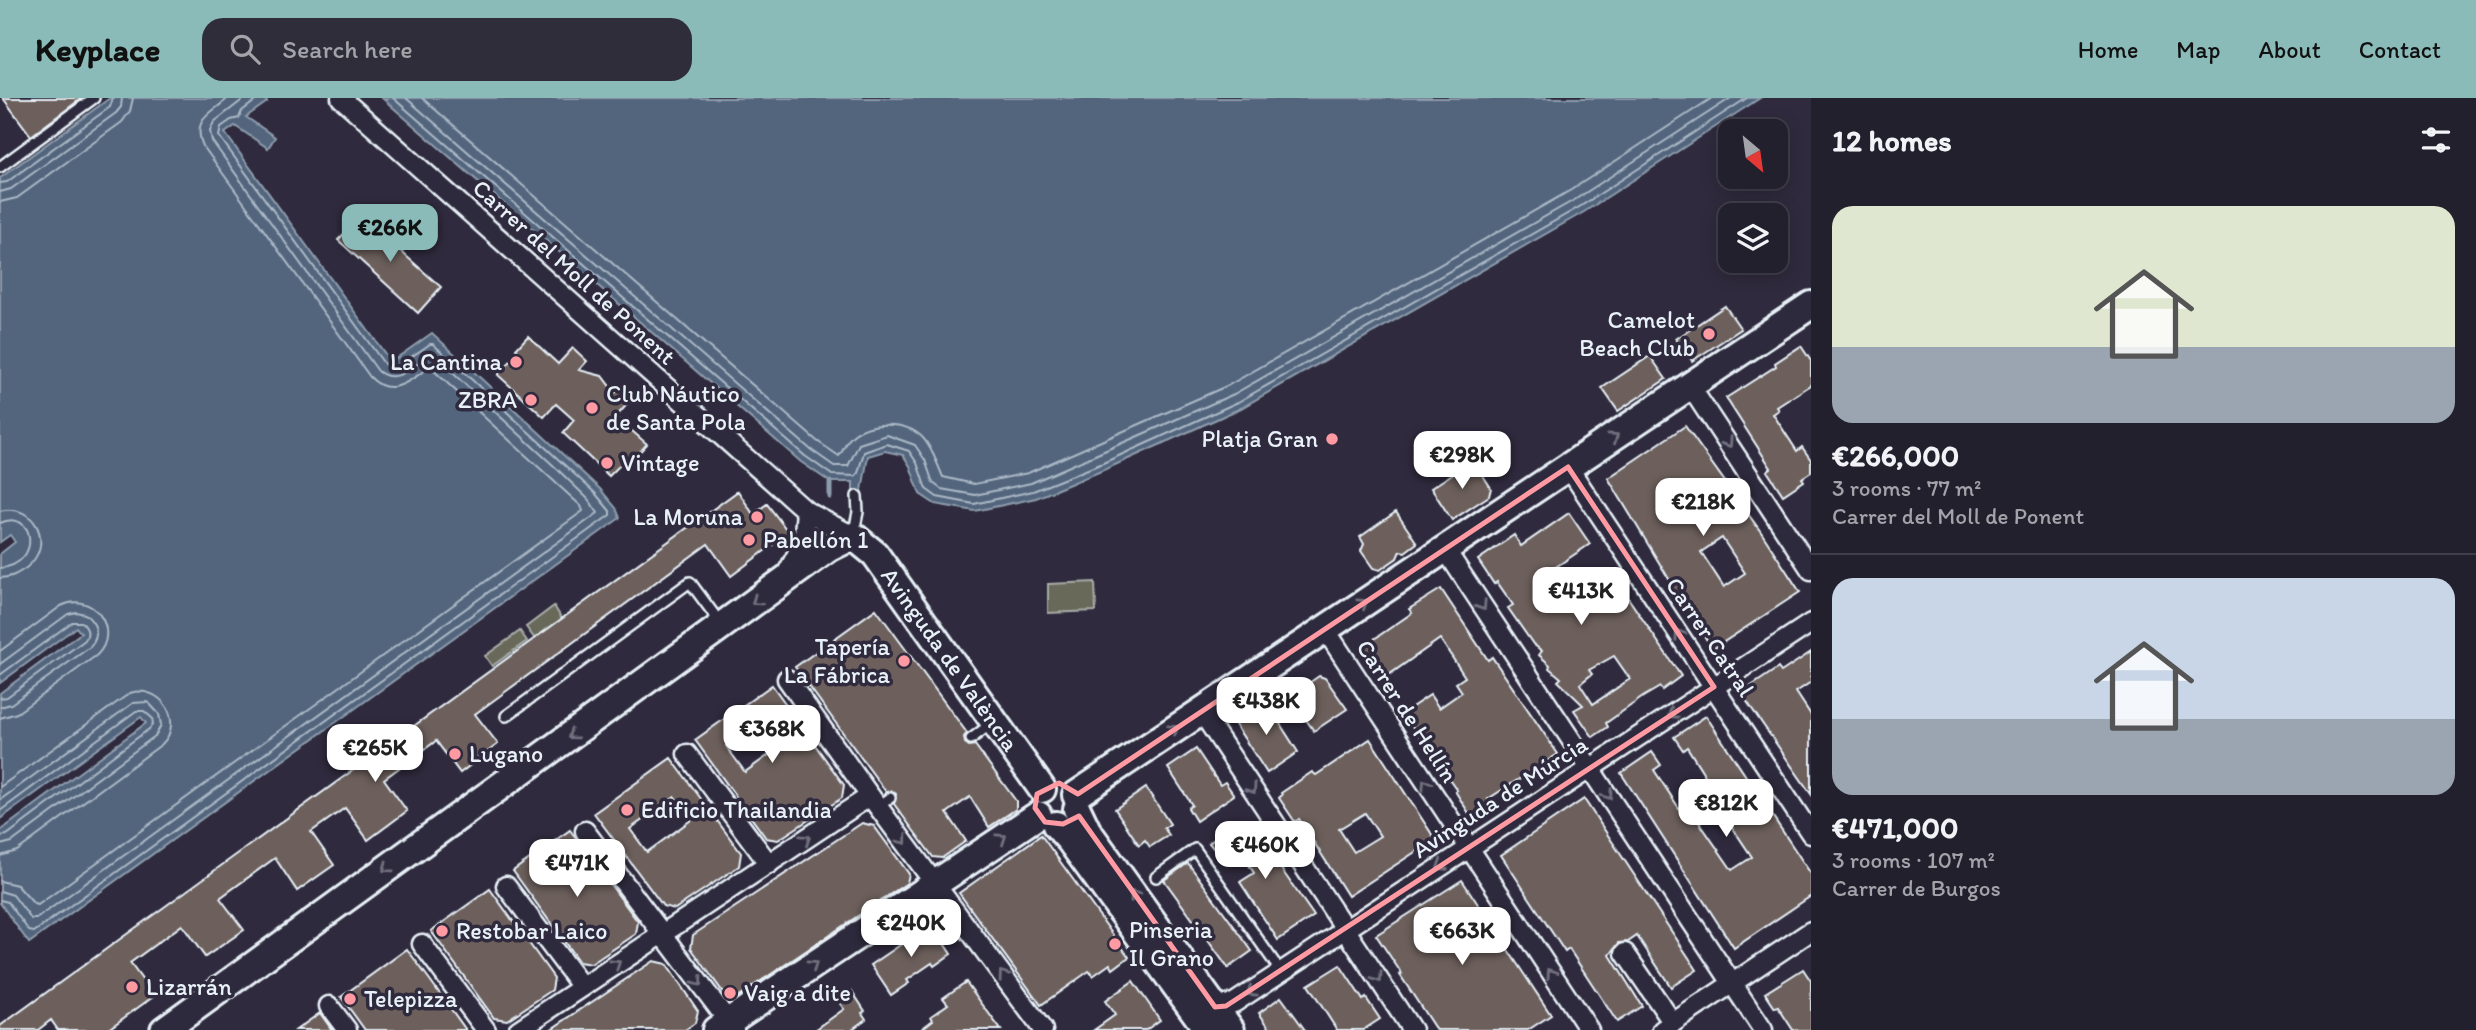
<!DOCTYPE html>
<html lang="en">
<head>
<meta charset="utf-8">
<style>
  :root { --surface:#23202e; --page:#2f2d3a; --text:#f1f3f6; --muted:#a3a3aa; --line:#403e4a; --accent:#8bbbb9 }
  body { margin:0; font-family:Itim,sans-serif; background:var(--page); color:var(--text); height:100vh; display:flex; flex-direction:column; font-size:26px; white-space:nowrap }
  * { box-sizing:border-box; margin:0 }
  p { font-size:23px; color:var(--muted) }
  .icon { flex:none; width:38px; height:38px; fill:none; stroke:currentColor; stroke-width:2; stroke-linecap:round; stroke-linejoin:round }
  .map { position:relative; flex:1; overflow:hidden }
  .details { display:flex; flex-direction:column; background:var(--surface); width:665px }
  .details>* { flex:none }
  .needle { width:46px; rotate:151deg }
  .controls { position:absolute; left:1718px; top:21px; display:grid; gap:14px }
  .controls a { display:grid; place-items:center; width:70px; height:70px; border-radius:14px; background:var(--surface); box-shadow:0 4px 18px #0003,0 0 0 2px var(--line); font-size:35px }
  .price { position:absolute; translate:-50% -60px; padding:0 16px; border-radius:14px; background:#fff; color:#222; font-size:23px; line-height:46px; filter:drop-shadow(0 2px 4px #0008) }
  .price::after { content:''; position:absolute; left:50%; top:42px; width:21px; height:16px; margin-left:-10px; background:inherit; clip-path:polygon(0 0,100% 0,50% 100%) }
  .price.on { background:var(--accent); color:#111 }
  ul { padding:0; list-style:none }
  li { display:grid; align-content:center; gap:14px; height:371px; padding:0 21px }
  li+li { border-top:2px solid var(--line) }
  li span { display:grid; place-items:center; height:217px; border-radius:21px; color:#555 }
  li>.icon { margin-inline-start:auto }
  span .icon { width:126px; height:126px; fill:#fffc; stroke-width:1 }
  li b { font-size:30px }
  h2 { display:flex; justify-content:space-between; align-items:center; height:84px; padding:0 21px; font-size:30px }
  header { display:flex; align-items:center; gap:42px; box-sizing:border-box; height:98px; padding:0 35px; background:var(--accent); color:#111 }
  header strong { font-size:33px }
  nav { display:flex; gap:38px; margin-inline-start:auto; font-size:24px }
  .search { width:490px; height:63px; background:var(--page); display:flex; align-items:center; gap:18px; box-sizing:border-box; padding:0 24px; border-radius:21px; color:var(--muted); font-size:26px }
  main { display:flex; flex:1; min-height:0 }
  .map>svg:first-child { display:block }
  .green { fill:#69695a; stroke:#a8ada9; stroke-width:2 }
  .water { fill:#52657d; stroke:#8e9dae; stroke-width:2 }
  .lines { fill:none; stroke-linecap:round; stroke-linejoin:round }
  .shore { stroke:#acb9c7; stroke-width:2 }
  .stream { stroke:#8e9dae; stroke-width:5 }
  .building { fill:#6d615c; stroke:#e8f1f8; stroke-width:2; fill-rule:evenodd }
  .lane-casing { stroke:#e8f1f8; stroke-width:14 }
  .street-casing { stroke:#e8f1f8; stroke-width:23 }
  .secondary-casing { stroke:#e8f1f8; stroke-width:32 }
  .lane { stroke:#2f2a3d; stroke-width:9 }
  .street { stroke:#2f2a3d; stroke-width:18 }
  .secondary { stroke:#2f2a3d; stroke-width:26 }
  .oneway { stroke:#70707e }
  .marked { fill:none; stroke:#ff9aa2; stroke-width:5; stroke-linejoin:round }
  .poi-dot { fill:#ff9aa2; stroke:#2f2a3d; stroke-width:2.5 }
  .labels { text-anchor:middle; stroke-width:7; stroke-linejoin:round; paint-order:stroke }
  .street-label { font-size:24px; fill:#e8f1f8; stroke:#2f2a3d }
  .poi-label { font-size:24px; fill:#e8f1f8; stroke:#2f2a3d; text-anchor:start }
</style>
</head>
<body>
<header>
<strong>Keyplace</strong>
<div class="search"><svg class="icon" aria-label="search" viewBox="0 0 24 24"><circle cx="10" cy="10" r="6"/><path d="M15 15l6 6"/></svg>Search here</div>
<nav><a>Home</a><a>Map</a><a>About</a><a>Contact</a></nav>
</header>
<main>
<div class="map">
<svg width="1811" height="932" viewBox="0 0 1811 932">
  <rect width="100%" height="100%" fill="#2f2a3d"/>
  <filter id="ink" filterUnits="userSpaceOnUse"><feTurbulence type="fractalNoise" baseFrequency=".0143" numOctaves="2"/><feDisplacementMap in="SourceGraphic" scale="14" xChannelSelector="R" yChannelSelector="G"/><feConvolveMatrix kernelMatrix="1 2 1 2 8 2 1 2 1" color-interpolation-filters="sRGB"/></filter>
  <g filter="url(#ink)">
    <!-- green -->
    <g class="green">
      <polygon points="1095,484 1096,513 1048,515 1048,486"/>
      <polygon points="554,508 562,521 535,541 526,529"/>
      <polygon points="520,533 527,543 492,568 485,558"/>
    </g>
    <!-- water -->
    <g class="water">
      <polygon points="110,0 264,0 267,4 246,19 275,39 268,50 235,28 225,35 391,264 432,235 600,391 616,410 620,420 29,845 0,805 0,733 146,625 141,619 0,721 0,595 81,535 76,529 0,585 0,456 15,444 10,437 0,444 0,80"/>
      <polygon points="382,0 1760,0 1584,114 1241,310 1106,371 1036,400 975,413 935,406 920,396 910,368 903,357 885,353 868,358 861,398 853,398 853,384 830,384 801,364"/>
    </g>
    <g class="lines">
      <!-- shore -->
      <g class="shore">
        <polyline points="393,0 805,358 832,377 855,378 858,375 864,354 887,346 909,353 917,365 926,391 937,399 974,406 1033,393 1103,365 1238,304 1581,108 1747,0"/>
        <polyline points="406,0 810,351 834,368 848,368 859,346 887,337 915,347 925,362 933,385 941,391 975,397 1031,385 1234,296 1576,101 1731,0"/>
        <path d="M422 0 817 343 839 358C844 352 845 345 851 339 868 323 906 322 923 340 933 351 937 366 943 379L974 386 1028 375 1229 287 1571 92 1712 0"/>
        <polyline points="0,85 7,84 110,9 113,0"/>
        <polyline points="0,94 11,91 116,15 121,9 122,0"/>
        <polyline points="0,104 17,100 122,24 130,13 133,0"/>
        <path d="M0 413C35 404 56 447 26 470 17 476 11 480 0 480"/>
        <path d="M0 425C35 409 43 467 0 470"/>
        <path d="M0 553 61 508C92 492 122 532 97 557L17 615 0 620"/>
        <path d="M0 566 68 516 76 514 85 516C96 525 101 537 90 549L11 606 0 609"/>
        <path d="M0 577 72 524H81C87 529 90 535 85 542L7 599 0 600"/>
        <path d="M0 689 130 595C161 586 185 623 162 646L17 753 0 758"/>
        <polyline points="0,702 133,605 148,604 159,616 161,627 155,638 12,744 0,747"/>
        <polyline points="0,713 136,613 144,613 152,620 153,626 149,631 7,737 0,738"/>
        <path d="M0 783 17 787 34 806 38 807 583 413 581 408 432 271 428 270C409 284 390 300 370 279L203 48C191 20 212 16 228 0"/>
        <path d="M0 793 13 797 31 821H36L598 415 588 401 554 368 433 257H429C414 268 396 288 378 273L212 43 210 33 214 24 245 0"/>
        <polyline points="0,802 8,804 29,833 34,834 610,417 610,413 595,395 433,246 430,246 395,270 385,267 219,38 221,29 231,22 239,20 242,13 259,0"/>
      </g>
      <!-- stream -->
      <polyline class="stream" points="830,384 830,399"/>
    </g>
    <!-- building -->
    <g class="building">
      <polygon points="3,0 82,0 31,38"/>
      <polygon points="361,118 441,189 418,215 338,142"/>
      <polygon points="1725,208 1741,231 1692,263 1676,241"/>
      <polygon points="528,238 558,266 573,250 587,263 579,272 602,278 615,295 618,292 630,303 616,319 647,346 634,360 630,357 609,378 563,335 574,322 556,306 544,319 498,277 519,254 516,251"/>
      <polygon points="1801,248 1811,263 1811,287 1777,309 1779,312 1773,316 1797,353 1802,349 1811,362 1811,374 1802,380 1804,383 1783,397 1767,373 1771,370 1726,300 1776,268 1775,265"/>
      <polygon points="1650,258 1666,281 1618,313 1602,290"/>
      <path d="M1685 328 1761 434 1800 494 1713 551 1670 487 1672 486 1608 380ZM1722 440 1745 475 1724 489 1701 454Z"/>
      <polygon points="1466,367 1471,374 1482,376 1491,390 1489,398 1452,422 1431,390"/>
      <polygon points="738,393 753,416 767,406 789,435 731,478 708,446 475,616 498,646 460,675 436,643 384,681 407,713 368,742 345,710 311,734 334,767 297,793 275,760 220,800 244,832 205,859 182,827 130,865 154,898 107,932 58,932 51,922 38,932 0,932 0,928"/>
      <polygon points="1396,414 1417,445 1405,454 1400,453 1397,460 1380,472 1373,470 1361,453 1364,446 1360,439"/>
      <path d="M1569 415 1590 446 1538 481 1560 514 1614 479 1681 578 1662 592 1660 589 1643 599 1606 625 1608 629 1593 639 1574 612 1583 607 1558 583 1561 580 1549 570 1550 567 1539 557 1542 553 1533 546 1508 510 1513 507 1497 484 1494 486 1478 462 1514 437 1521 448ZM1614 558 1630 581 1593 606 1580 586 1592 576 1589 572Z"/>
      <polygon points="1441,491 1488,562 1492,559 1558,656 1488,701 1492,707 1472,720 1455,693 1457,692 1403,615 1430,597 1439,610 1462,594 1456,585 1465,579 1440,541 1383,581 1361,550 1412,515 1409,511"/>
      <polygon points="876,511 967,635 964,639 965,645 969,648 975,647 1016,703 1016,711 989,729 970,699 947,715 966,743 942,760 933,759 894,706 896,696 892,693 886,694 795,569"/>
      <polygon points="1811,554 1811,584 1796,594 1811,617 1811,696 1741,595 1778,570 1781,574"/>
      <polygon points="1319,578 1325,580 1347,611 1314,633 1292,602 1293,596"/>
      <path d="M772 587 844 687 842 700 778 742 766 740 695 642ZM766 617 787 644 745 674 726 648Z"/>
      <polygon points="1266,604 1298,654 1267,675 1234,625"/>
      <polygon points="1706,618 1811,776 1811,798 1734,850 1621,675 1652,654 1661,667 1654,672 1679,710 1686,705 1732,772 1752,759 1706,690 1711,687 1687,649 1683,652 1674,639"/>
      <path d="M1370 641 1435 741 1348 798 1299 721 1295 724 1279 700 1282 697 1281 695 1312 674 1316 677ZM1365 715 1380 738 1354 754 1339 731Z"/>
      <polygon points="1196,651 1220,687 1225,684 1234,697 1196,723 1188,710 1192,707 1168,670"/>
      <path d="M671 660 741 755 739 768 675 811 663 808 594 715ZM675 699 691 722 647 754 630 731Z"/>
      <polygon points="1146,690 1170,726 1164,730 1169,737 1150,749 1145,742 1139,747 1115,711"/>
      <polygon points="1584,701 1697,872 1671,889 1637,838 1628,844 1619,845 1610,857 1642,908 1617,924 1569,851 1565,854 1501,757"/>
      <polygon points="1243,721 1269,760 1272,758 1314,818 1278,842 1240,784 1254,775 1239,751 1223,762 1209,745"/>
      <polygon points="862,725 874,728 909,776 907,785 737,899 725,897 691,850 693,837"/>
      <polygon points="570,732 638,824 636,836 591,866 579,864 513,773"/>
      <polygon points="1041,737 1129,859 1113,871 1110,866 1093,878 1089,873 1041,907 959,795"/>
      <polygon points="1188,765 1252,853 1228,870 1164,782"/>
      <polygon points="1462,782 1551,917 1528,932 1436,932 1400,877 1402,876 1376,837"/>
      <polygon points="490,791 554,880 552,892 507,922 494,920 431,833"/>
      <polygon points="931,826 951,856 934,868 932,865 907,882 909,885 891,897 871,867"/>
      <polygon points="407,851 430,882 466,932 365,932 341,899"/>
      <polygon points="653,863 666,866 698,913 695,925 685,932 550,932"/>
      <polygon points="1340,867 1363,902 1366,900 1380,921 1363,932 1337,932 1308,887"/>
      <polygon points="1803,871 1811,883 1811,932 1793,932 1778,909 1775,910 1765,895"/>
      <polygon points="1133,883 1160,922 1146,932 1094,932 1115,917 1105,903"/>
      <polygon points="966,884 1001,932 920,932 933,922 931,918 948,906 943,900"/>
      <polygon points="852,893 865,913 862,915 866,921 851,932 815,932 844,911 838,903"/>
      <polygon points="1281,899 1305,932 1271,932 1259,915"/>
      <polygon points="320,915 332,932 296,932"/>
    </g>
    <g class="lines">
      <defs>
        <g id="lane">
          <polyline points="0,69 94,0"/>
          <polyline points="854,434 858,414 857,398"/>
          <polyline points="506,618 690,484 721,526"/>
          <polyline points="971,641 992,625"/>
          <polyline points="878,709 890,700"/>
          <polyline points="1156,779 1195,751 1281,874"/>
        </g>
        <g id="street">
          <polyline points="341,0 806,413 853,438"/>
          <polyline points="1690,288 1811,472"/>
          <polyline points="1568,369 1811,736"/>
          <polyline points="1445,451 1763,932"/>
          <polyline points="787,475 803,445 806,413"/>
          <polyline points="1325,531 1589,932"/>
          <polyline points="787,581 870,698 1043,932"/>
          <polyline points="1201,613 1412,932"/>
          <polyline points="687,656 769,766"/>
          <polyline points="585,733 734,931"/>
          <polyline points="506,788 582,889"/>
          <polyline points="422,846 486,932"/>
          <polyline points="1625,855 1673,925"/>
          <polyline points="329,908 347,932"/>
          <polyline points="1215,909 1234,905 1811,525"/>
          <polyline points="518,932 870,698"/>
          <polyline points="1662,932 1811,833"/>
        </g>
        <g id="secondary">
          <polyline points="1076,697 1811,207"/>
          <polyline points="1077,711 1087,732 1231,932"/>
          <polyline points="1056,727 1071,744 1208,932"/>
          <path id="s1" d="M164 932 829 450 853 438 875 456 1042 691"/>
          <polyline points="716,932 1038,717"/>
        </g>
      </defs>
      <!-- lane casing -->
      <use href="#lane" class="lane-casing"/>
      <!-- street casing -->
      <use href="#street" class="street-casing"/>
      <!-- secondary casing -->
      <use href="#secondary" class="secondary-casing"/>
      <!-- lane -->
      <use href="#lane" class="lane"/>
      <!-- street -->
      <use href="#street" class="street"/>
      <!-- secondary -->
      <use href="#secondary" class="secondary"/>
    </g>
    <!-- one-way arrows -->
    <defs><path id="oneway-chevron" d="M-2-3.5L2.5 0L-2 3.5" fill="none" stroke-width="1.6" stroke-linecap="round" stroke-linejoin="round" transform="scale(1.75)"/></defs>
    <g class="oneway">
      <use href="#oneway-chevron" transform="translate(1614 339) rotate(-34)"/>
      <use href="#oneway-chevron" transform="translate(1728 345) rotate(57)"/>
      <use href="#oneway-chevron" transform="translate(756 503) rotate(144)"/>
      <use href="#oneway-chevron" transform="translate(1363 505) rotate(-34)"/>
      <use href="#oneway-chevron" transform="translate(1482 508) rotate(57)"/>
      <use href="#oneway-chevron" transform="translate(1679 536) rotate(-124)"/>
      <use href="#oneway-chevron" transform="translate(1672 616) rotate(147)"/>
      <use href="#oneway-chevron" transform="translate(1174 631) rotate(-34)"/>
      <use href="#oneway-chevron" transform="translate(572 637) rotate(144)"/>
      <use href="#oneway-chevron" transform="translate(1426 686) rotate(-123)"/>
      <use href="#oneway-chevron" transform="translate(1252 691) rotate(56)"/>
      <use href="#oneway-chevron" transform="translate(1608 697) rotate(56)"/>
      <use href="#oneway-chevron" transform="translate(1002 740) rotate(-34)"/>
      <use href="#oneway-chevron" transform="translate(806 741) rotate(-34)"/>
      <use href="#oneway-chevron" transform="translate(903 742) rotate(53)"/>
      <use href="#oneway-chevron" transform="translate(1441 768) rotate(147)"/>
      <use href="#oneway-chevron" transform="translate(387 770) rotate(144)"/>
      <use href="#oneway-chevron" transform="translate(1134 797) rotate(-126)"/>
      <use href="#oneway-chevron" transform="translate(616 866) rotate(-34)"/>
      <use href="#oneway-chevron" transform="translate(813 867) rotate(-34)"/>
      <use href="#oneway-chevron" transform="translate(1551 875) rotate(-124)"/>
      <use href="#oneway-chevron" transform="translate(1003 877) rotate(-126)"/>
      <use href="#oneway-chevron" transform="translate(1378 880) rotate(56)"/>
      <use href="#oneway-chevron" transform="translate(698 884) rotate(53)"/>
      <use href="#oneway-chevron" transform="translate(1251 894) rotate(146)"/>
    </g>
  </g>
  <!-- marked area -->
  <path class="marked" d="M1568 369 1714 589 1226 908 1215 909 1079 718 1063 726 1045 724 1035 710 1037 696 1059 685 1078 696Z"/>
  <!-- markers -->
  <g class="poi-dot">
    <circle cx="1709" cy="236" r="7"/>
    <circle cx="516" cy="264" r="7"/>
    <circle cx="531" cy="302" r="7"/>
    <circle cx="592" cy="310" r="7"/>
    <circle cx="1332" cy="341" r="7"/>
    <circle cx="607" cy="365" r="7"/>
    <circle cx="757" cy="419" r="7"/>
    <circle cx="749" cy="442" r="7"/>
    <circle cx="904" cy="563" r="7"/>
    <circle cx="455" cy="656" r="7"/>
    <circle cx="627" cy="712" r="7"/>
    <circle cx="442" cy="833" r="7"/>
    <circle cx="1115" cy="846" r="7"/>
    <circle cx="132" cy="889" r="7"/>
    <circle cx="730" cy="895" r="7"/>
    <circle cx="350" cy="901" r="7"/>
  </g>
  <g class="labels">
    <!-- street labels -->
    <g class="street-label">
      <text transform="translate(574 174) rotate(42)" y="8">Carrer del Moll de Ponent</text>
      <text transform="translate(1710 539) rotate(56)" y="8">Carrer Catral</text>
      <text dy="8" stroke="none"><textPath href="#s1" startOffset="1006">Avinguda de València</textPath></text>
      <text transform="translate(1407 613) rotate(57)" y="8">Carrer de Hellín</text>
      <text transform="translate(1500 699) rotate(-33)" y="8">Avinguda de Múrcia</text>
    </g>
    <!-- poi labels -->
    <g class="poi-label">
      <text x="1695" y="230" text-anchor="end">Camelot<tspan x="1695" dy="28">Beach Club</tspan></text>
      <text x="502" y="272" text-anchor="end">La Cantina</text>
      <text x="606" y="304">Club Náutico<tspan x="606" dy="28">de Santa Pola</tspan></text>
      <text x="517" y="310" text-anchor="end">ZBRA</text>
      <text x="1318" y="349" text-anchor="end">Platja Gran</text>
      <text x="621" y="373">Vintage</text>
      <text x="743" y="427" text-anchor="end">La Moruna</text>
      <text x="763" y="450">Pabellón 1</text>
      <text x="890" y="557" text-anchor="end">Tapería<tspan x="890" dy="28">La Fábrica</tspan></text>
      <text x="469" y="664">Lugano</text>
      <text x="641" y="720">Edificio Thailandia</text>
      <text x="1129" y="840">Pinseria<tspan x="1129" dy="28">Il Grano</tspan></text>
      <text x="456" y="841">Restobar Laico</text>
      <text x="146" y="897">Lizarrán</text>
      <text x="744" y="903">Vaig a dite</text>
      <text x="364" y="909">Telepizza</text>
    </g>
  </g>
</svg>
<div class="controls">
<a><svg class="needle" viewBox="-14 -14 28 28"><path d="M0-13l5 13h-10z" fill="#e53935"/><path d="M0 13l5-13h-10z" fill="#a3a3aa"/></svg></a>
<a><svg class="icon" aria-label="layers" viewBox="0 0 24 24"><path d="M12 4l9 5-9 5-9-5zM3 14l9 5 9-5"/></svg></a>
</div>
<b class="price on" style="left:390px;top:166px">€266K</b>
<b class="price" style="left:1462px;top:393px">€298K</b>
<b class="price" style="left:1703px;top:440px">€218K</b>
<b class="price" style="left:1581px;top:529px">€413K</b>
<b class="price" style="left:1266px;top:639px">€438K</b>
<b class="price" style="left:772px;top:667px">€368K</b>
<b class="price" style="left:375px;top:686px">€265K</b>
<b class="price" style="left:1726px;top:741px">€812K</b>
<b class="price" style="left:1265px;top:783px">€460K</b>
<b class="price" style="left:577px;top:801px">€471K</b>
<b class="price" style="left:911px;top:861px">€240K</b>
<b class="price" style="left:1462px;top:869px">€663K</b>
</div>
<section class="details">
<h2>12 homes<svg class="icon" aria-label="filters" viewBox="0 0 24 24"><path d="M4 7h16M4 17h16"/><circle cx="9" cy="7" r="2"/><circle cx="15" cy="17" r="2"/></svg></h2>
<ul>
<li><span style="background:linear-gradient(#dfe7d0 65%,#9aa5b1 0)"><svg class="icon" aria-label="home" viewBox="0 0 24 24"><path d="M3 11l9-7 9 7M6 9v11h12V9"/></svg></span><div><b>€266,000</b><p>3 rooms · 77 m²</p><p>Carrer del Moll de Ponent</p></div></li>
<li><span style="background:linear-gradient(#c9d6e8 65%,#9aa5b1 0)"><svg class="icon" aria-label="home" viewBox="0 0 24 24"><path d="M3 11l9-7 9 7M6 9v11h12V9"/></svg></span><div><b>€471,000</b><p>3 rooms · 107 m²</p><p>Carrer de Burgos</p></div></li>
</ul>
</section>
</main>
</body>
</html>
